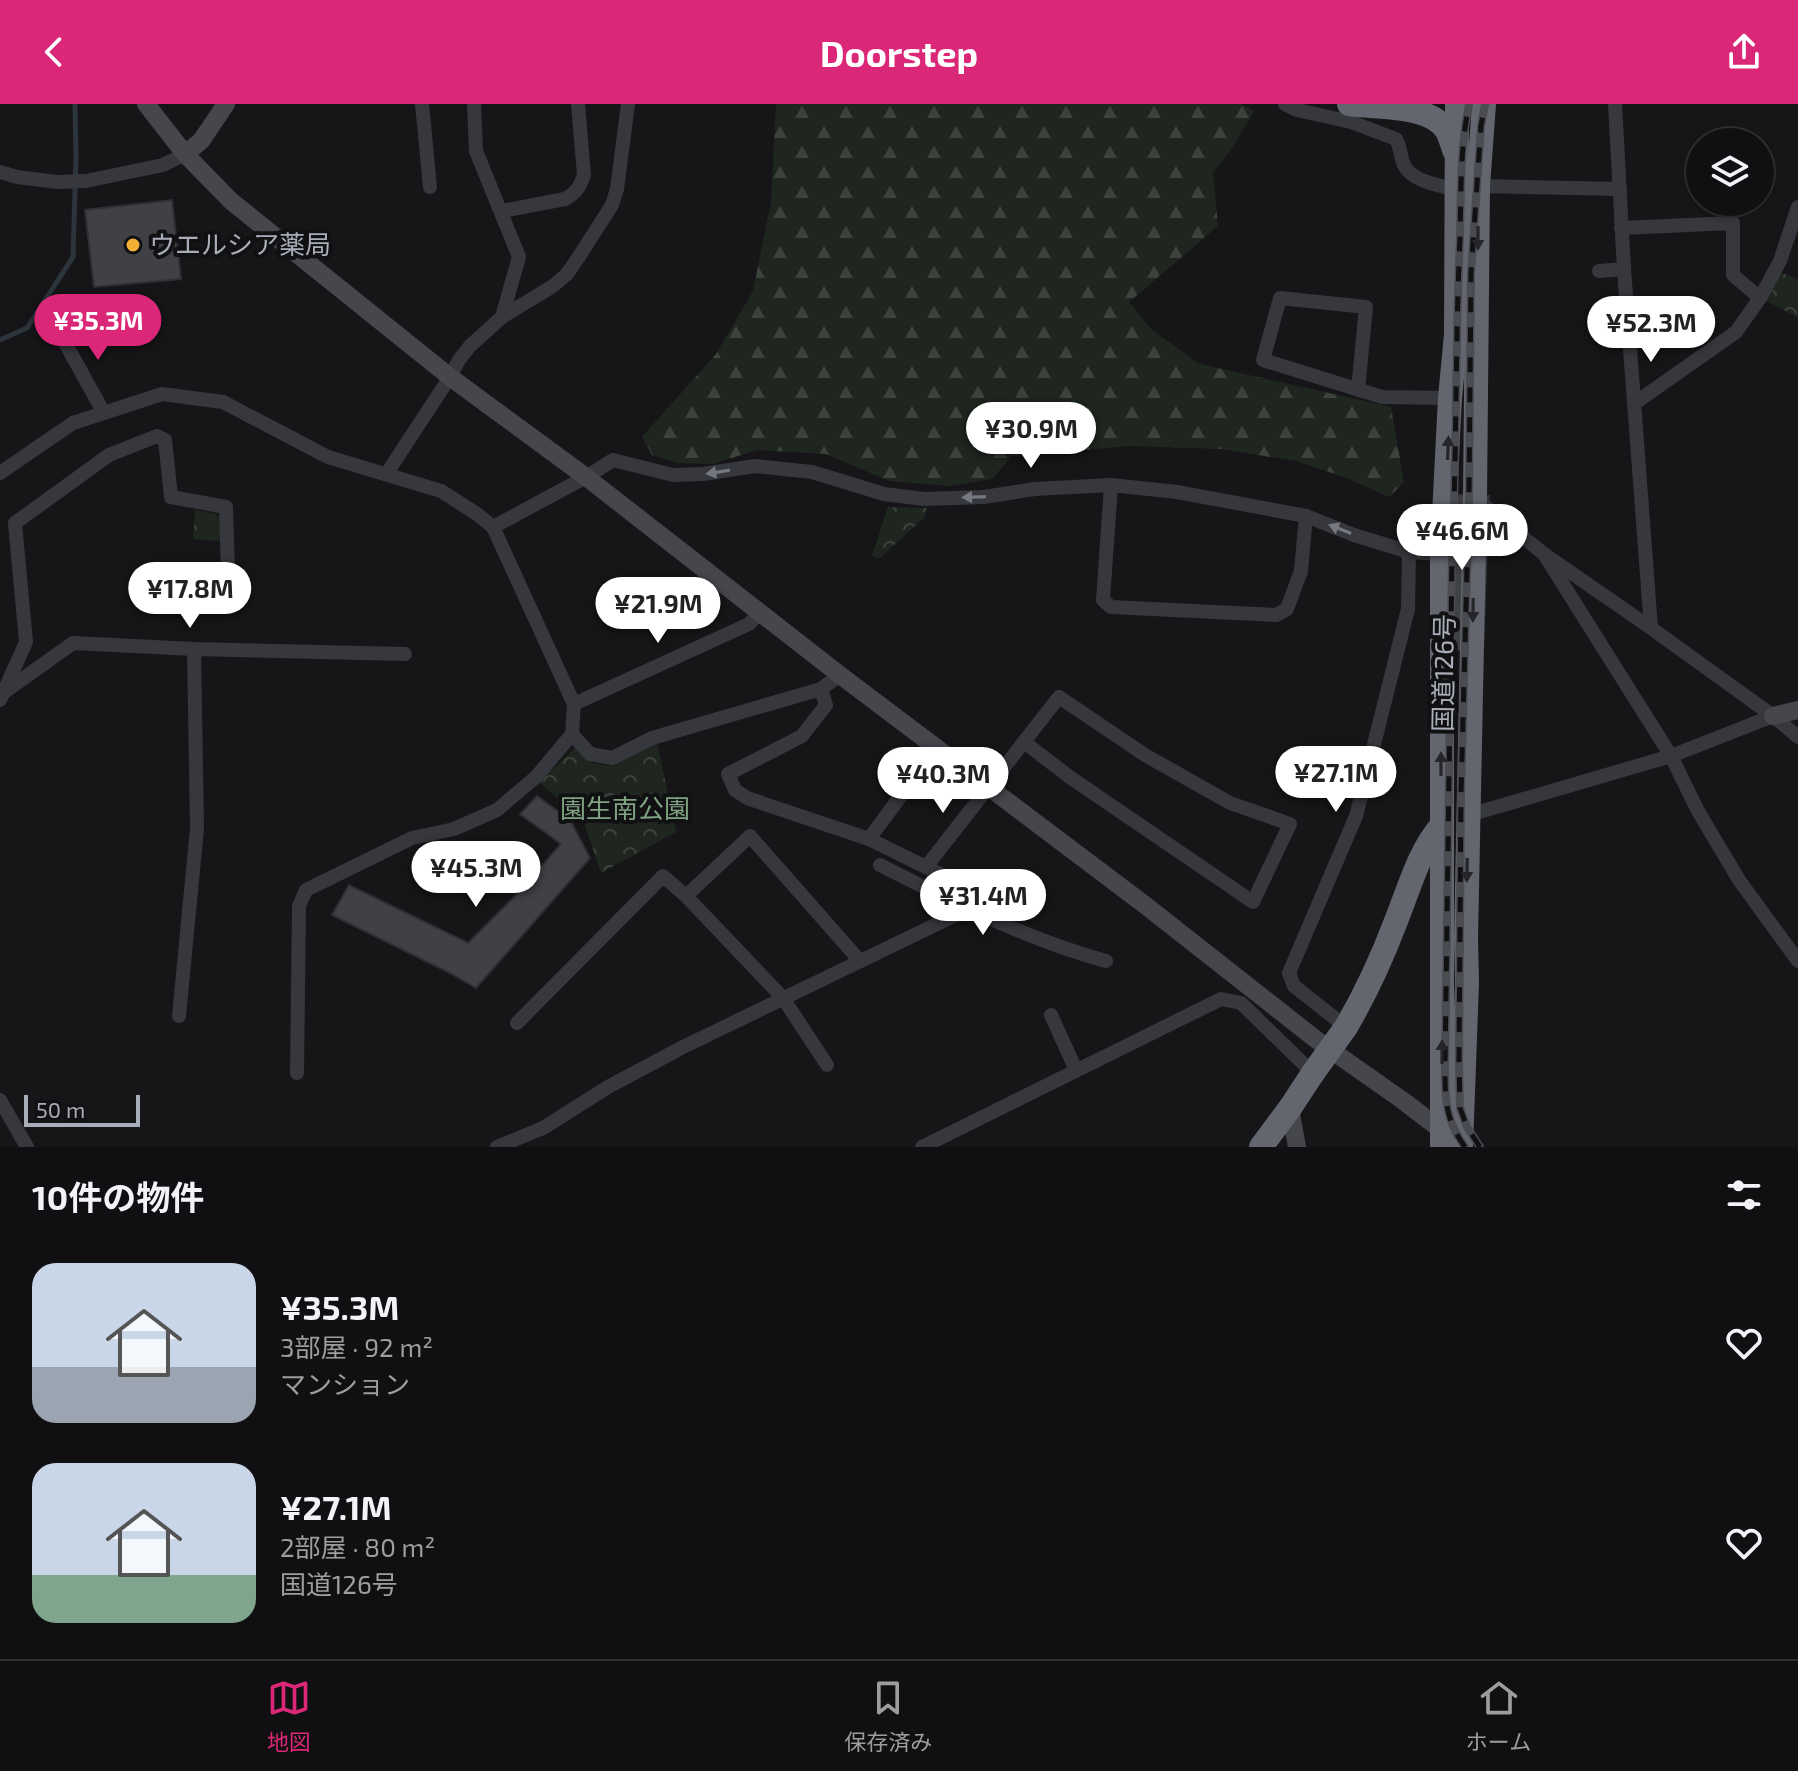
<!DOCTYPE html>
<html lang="ja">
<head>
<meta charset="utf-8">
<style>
  :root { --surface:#101012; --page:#19191b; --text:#f1f3f6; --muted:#9c9d9f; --line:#303032; --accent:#db2777 }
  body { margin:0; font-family:"Exo 2","Noto Sans JP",sans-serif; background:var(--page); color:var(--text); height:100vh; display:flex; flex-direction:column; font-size:30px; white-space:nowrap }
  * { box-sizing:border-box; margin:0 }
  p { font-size:26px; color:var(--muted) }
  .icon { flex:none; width:44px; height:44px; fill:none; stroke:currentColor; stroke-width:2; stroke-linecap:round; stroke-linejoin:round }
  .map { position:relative; height:1043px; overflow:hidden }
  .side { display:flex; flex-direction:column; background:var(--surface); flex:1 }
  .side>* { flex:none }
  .buttons { position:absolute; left:1686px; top:24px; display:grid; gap:16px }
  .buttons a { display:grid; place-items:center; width:88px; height:88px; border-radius:50%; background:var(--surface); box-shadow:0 2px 6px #0004,0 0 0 2px var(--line); font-size:40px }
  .scale { position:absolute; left:24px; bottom:20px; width:116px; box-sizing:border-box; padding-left:8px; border:4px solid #a8adb8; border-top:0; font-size:22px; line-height:28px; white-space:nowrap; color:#a8adb8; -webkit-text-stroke:6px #111113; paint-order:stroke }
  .price { position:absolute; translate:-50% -68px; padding:0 18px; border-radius:28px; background:#fff; color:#222; font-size:26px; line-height:52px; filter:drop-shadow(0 2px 4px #0008) }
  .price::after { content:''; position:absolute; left:50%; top:48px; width:24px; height:18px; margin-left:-12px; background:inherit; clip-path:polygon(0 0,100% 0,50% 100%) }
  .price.selected { background:var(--accent); color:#fff }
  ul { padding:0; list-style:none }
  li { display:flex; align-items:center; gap:24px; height:200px; padding:0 32px }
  li span { display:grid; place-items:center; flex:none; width:224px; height:160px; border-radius:24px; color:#555 }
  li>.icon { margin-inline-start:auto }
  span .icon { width:96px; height:96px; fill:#fffc; stroke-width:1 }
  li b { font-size:34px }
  h2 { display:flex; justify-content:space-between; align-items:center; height:96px; padding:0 32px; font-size:34px }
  header { display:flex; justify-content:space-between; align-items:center; height:104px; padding:0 32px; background:var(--accent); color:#fff; font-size:36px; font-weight:700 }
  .dock { display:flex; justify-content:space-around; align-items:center; height:112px; border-top:2px solid var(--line); background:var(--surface); font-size:22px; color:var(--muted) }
  .dock a { display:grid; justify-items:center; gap:4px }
  .dock .selected { color:var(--accent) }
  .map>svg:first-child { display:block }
  .forest { fill:url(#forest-firs) }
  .park { fill:url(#park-crowns) }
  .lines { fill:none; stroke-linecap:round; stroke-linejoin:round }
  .stream { stroke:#2c353c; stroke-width:5 }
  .building { fill:#404145; stroke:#303034; stroke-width:2 }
  .street { stroke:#37383d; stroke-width:14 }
  .secondary { stroke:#45474d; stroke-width:18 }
  .highway { stroke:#63666e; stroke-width:24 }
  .rail-casing { stroke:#4a4c52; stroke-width:8 }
  .rail { stroke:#111113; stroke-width:5; stroke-dasharray:15; stroke-linecap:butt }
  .highway-bridge { stroke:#63666e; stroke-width:24 }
  .oneway { fill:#26262a }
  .oneway2 { fill:#757881 }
  .poi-dot { fill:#f2b134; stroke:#111113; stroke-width:3 }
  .labels { text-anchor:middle; stroke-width:8; stroke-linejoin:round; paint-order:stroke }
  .poi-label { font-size:26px; fill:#a8adb8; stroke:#111113; text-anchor:start }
  .street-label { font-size:26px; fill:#a8adb8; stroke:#111113 }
  .park-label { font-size:26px; fill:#7fa381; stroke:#111113 }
</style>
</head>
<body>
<header><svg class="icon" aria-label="back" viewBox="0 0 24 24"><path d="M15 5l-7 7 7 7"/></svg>Doorstep<svg class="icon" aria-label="share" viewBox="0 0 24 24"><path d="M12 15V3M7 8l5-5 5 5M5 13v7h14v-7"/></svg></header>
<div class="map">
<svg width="1798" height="1043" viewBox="0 0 1798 1043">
  <defs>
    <pattern id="forest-firs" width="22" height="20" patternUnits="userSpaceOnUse" patternTransform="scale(2)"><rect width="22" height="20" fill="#1e261f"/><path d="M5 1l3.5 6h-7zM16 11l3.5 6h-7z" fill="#3c433d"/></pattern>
    <pattern id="park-crowns" width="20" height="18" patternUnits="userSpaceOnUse" patternTransform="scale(2)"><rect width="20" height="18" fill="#1e261f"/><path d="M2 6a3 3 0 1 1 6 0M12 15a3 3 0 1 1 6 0" fill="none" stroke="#3c433d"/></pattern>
  </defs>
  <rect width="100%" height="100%" fill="#161618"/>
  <!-- forest -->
  <polygon class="forest" points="776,0 1241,0 1254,7 1234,41 1213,69 1218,122 1129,198 1152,226 1200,260 1391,303 1404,378 1389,393 1347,374 1296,357 1221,345 1128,342 1011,353 992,375 950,382 889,377 826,350 757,346 713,360 678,359 652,351 642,333 716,250 753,187 771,98"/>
  <!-- park -->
  <g class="park">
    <polygon points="1779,168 1798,175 1798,214 1765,196"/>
    <polygon points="888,403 927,404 925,413 880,454 872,452"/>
    <polygon points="195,406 216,410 222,418 220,437 193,435"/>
    <polygon points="657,638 676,728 601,769 583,716 539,678 575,644 593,659 609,662"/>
  </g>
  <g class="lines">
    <!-- stream -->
    <polyline class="stream" points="0,236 27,224 73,153 76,53 75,0"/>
  </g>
  <!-- building -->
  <g class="building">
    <polygon points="172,96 181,175 94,183 85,106"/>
    <polygon points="1440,390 1489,392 1483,546 1436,546"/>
    <polygon points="537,692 570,716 590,754 476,884 450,869 332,811 349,781 468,839 518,789 561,740 520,710"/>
  </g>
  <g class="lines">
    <!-- street -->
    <g class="street">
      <polyline points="422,0 430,83"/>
      <polyline points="474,0 476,47 519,153 502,213"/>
      <path d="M1285 0 1297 6 1351 18 1396 35C1401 44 1400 52 1404 61 1412 78 1440 81 1456 86"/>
      <polyline points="1615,0 1624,165 1651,524"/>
      <polyline points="0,68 17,73 57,78 86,77 163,61 185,50"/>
      <polyline points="1478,82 1620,85"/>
      <path d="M502 107 565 95C576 89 580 83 584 71L578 0"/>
      <polyline points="1621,124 1733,119 1733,171 1760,194"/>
      <polyline points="1599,167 1624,165"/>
      <polyline points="58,226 104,309"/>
      <polyline points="1358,286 1366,203 1280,194 1263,256 1382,293 1450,294"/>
      <polyline points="1635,299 1736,228 1760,194 1780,157 1798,103"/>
      <polyline points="0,369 73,319 162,290 223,298 328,353 441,387 477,410 493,423 574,600 572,630 536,673 497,706 454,725 412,734 306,786 299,802 297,969"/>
      <polyline points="387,369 450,273 459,256 470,242 502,213 553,182 567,170 578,154 612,101 617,85 628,0"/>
      <polyline points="1111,381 1103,496 1111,503 1276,511 1287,505 1301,467 1306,412"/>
      <polyline points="1475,394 1544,450 1651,524 1773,612 1798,633"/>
      <polyline points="493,423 586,373 613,356 673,371 703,370 755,362 812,368 884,390 924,395 984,393 1035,385 1111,381 1177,388 1306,412 1354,431 1409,448 1442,450"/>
      <polyline points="1544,450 1671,652 1698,707 1739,776 1798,857"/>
      <polyline points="821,585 826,601 802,632 728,670 735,686 747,694 869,735 1009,804"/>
      <polyline points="3,589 73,539 194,545 405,550"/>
      <polyline points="0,596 26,538 15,419 109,351 157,332 165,336 171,393 226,403 228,470"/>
      <polyline points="574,600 749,520 760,508"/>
      <polyline points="572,630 590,650 612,654 652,634 821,585 840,571"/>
      <polyline points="1469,711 1671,652 1773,612"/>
      <polyline points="869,735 936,644"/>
      <path d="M880 761C953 798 1026 835 1106 857"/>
      <polyline points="926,763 1059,593 1145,651 1230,699 1290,720 1253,798 1071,674 1024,638"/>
      <polyline points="686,792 750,732 860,857"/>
      <polyline points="1051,911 1076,966"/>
      <polyline points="179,912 197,724 194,545"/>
      <polyline points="517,919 663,772 686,792 783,894 827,961"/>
      <polyline points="1346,923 1294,882 1289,869 1356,712 1408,505 1409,448"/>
      <polyline points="0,996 27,1043"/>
      <polyline points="497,1043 543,1024 608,983 681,944 968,805"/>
      <polyline points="922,1043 1221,895 1241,899 1313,969"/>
    </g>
    <!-- secondary -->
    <g class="secondary">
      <polyline points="146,0 185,50 231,97 450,273 586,373 840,571 1145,801 1318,937 1402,996 1448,1031"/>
      <polyline points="185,50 201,37 226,0"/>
      <polyline points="1773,612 1798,606"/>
      <polyline points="1290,1004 1297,1043"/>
    </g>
    <!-- highway -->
    <g class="highway">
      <path d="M1349 0C1377 4 1431 0 1447 27 1450 33 1452 40 1454 46"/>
      <path d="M1346 923C1366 889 1382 854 1396 817 1409 785 1418 749 1441 722"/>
      <polyline points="1261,1043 1290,1004 1313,969"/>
      <polyline points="1442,1043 1442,450 1450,294 1456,231 1457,0"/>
      <polyline points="1461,1043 1467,878 1466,834 1475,394 1478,82 1484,0"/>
    </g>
    <defs>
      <g id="rail">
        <path d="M1465 1043C1445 1016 1445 994 1445 962L1452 454C1457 348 1455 241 1460 135 1461 90 1460 44 1469 0"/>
        <polyline points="1480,1043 1467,1023 1460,1004 1459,958 1461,689 1469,391 1471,169 1481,22 1485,0"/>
      </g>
    </defs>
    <!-- rail casing -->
    <use href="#rail" class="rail-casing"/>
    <!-- rail -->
    <use href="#rail" class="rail"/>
    <!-- highway-bridge -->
    <polyline class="highway-bridge" points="1313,969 1346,923"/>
  </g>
  <!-- one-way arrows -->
  <defs><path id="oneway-solid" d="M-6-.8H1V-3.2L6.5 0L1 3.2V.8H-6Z" transform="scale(2)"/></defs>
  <g class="oneway">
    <use href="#oneway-solid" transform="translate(1478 134) rotate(90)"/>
    <use href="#oneway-solid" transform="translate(1448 344) rotate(-88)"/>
    <use href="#oneway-solid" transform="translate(1473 506) rotate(91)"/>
    <use href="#oneway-solid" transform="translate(1441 660) rotate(-90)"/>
    <use href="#oneway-solid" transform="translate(1467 766) rotate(91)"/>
    <use href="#oneway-solid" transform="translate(1442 948) rotate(-90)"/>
  </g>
  <g class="oneway2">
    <use href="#oneway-solid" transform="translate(718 368) rotate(171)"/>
    <use href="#oneway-solid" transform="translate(974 393) rotate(178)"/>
    <use href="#oneway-solid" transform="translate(1340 425) rotate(-158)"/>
  </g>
  <!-- markers -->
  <circle class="poi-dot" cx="133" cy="141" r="8"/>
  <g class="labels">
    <!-- poi labels -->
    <g class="poi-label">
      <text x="149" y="150">ウエルシア薬局</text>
    </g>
    <!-- street labels -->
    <g class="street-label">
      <text transform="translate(1444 569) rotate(-89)" y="9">国道126号</text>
    </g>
    <!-- park labels -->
    <g class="park-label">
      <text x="625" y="714">園生南公園</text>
    </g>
  </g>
</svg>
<div class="buttons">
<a><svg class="icon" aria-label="layers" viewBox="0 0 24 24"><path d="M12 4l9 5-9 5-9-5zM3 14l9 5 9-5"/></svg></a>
</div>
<div class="scale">50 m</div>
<b class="price selected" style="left:98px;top:258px">¥35.3M</b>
<b class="price" style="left:1651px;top:260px">¥52.3M</b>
<b class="price" style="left:1031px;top:366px">¥30.9M</b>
<b class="price" style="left:1462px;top:468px">¥46.6M</b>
<b class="price" style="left:190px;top:526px">¥17.8M</b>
<b class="price" style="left:658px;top:541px">¥21.9M</b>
<b class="price" style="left:1336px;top:710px">¥27.1M</b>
<b class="price" style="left:943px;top:711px">¥40.3M</b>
<b class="price" style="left:476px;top:805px">¥45.3M</b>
<b class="price" style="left:983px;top:833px">¥31.4M</b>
</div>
<section class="side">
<h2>10件の物件<svg class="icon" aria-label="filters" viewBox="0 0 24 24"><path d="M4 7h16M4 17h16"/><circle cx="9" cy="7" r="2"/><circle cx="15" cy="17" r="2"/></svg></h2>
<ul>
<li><span style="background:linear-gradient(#c9d6e8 65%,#9aa5b1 0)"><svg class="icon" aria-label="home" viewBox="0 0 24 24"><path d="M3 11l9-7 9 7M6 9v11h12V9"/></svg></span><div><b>¥35.3M</b><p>3部屋 · 92 m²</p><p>マンション</p></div><svg class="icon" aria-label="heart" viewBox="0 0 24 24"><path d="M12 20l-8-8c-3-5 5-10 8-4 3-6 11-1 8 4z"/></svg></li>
<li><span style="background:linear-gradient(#c9d6e8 70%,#7fa58c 0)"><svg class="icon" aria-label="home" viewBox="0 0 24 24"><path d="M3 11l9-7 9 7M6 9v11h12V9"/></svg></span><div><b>¥27.1M</b><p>2部屋 · 80 m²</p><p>国道126号</p></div><svg class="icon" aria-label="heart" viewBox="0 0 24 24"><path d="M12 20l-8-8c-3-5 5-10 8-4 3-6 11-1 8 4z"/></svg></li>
</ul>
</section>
<nav class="dock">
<a class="selected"><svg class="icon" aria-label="map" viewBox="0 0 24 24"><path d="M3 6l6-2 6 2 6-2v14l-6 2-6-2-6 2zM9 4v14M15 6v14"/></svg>地図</a>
<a><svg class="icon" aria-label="saved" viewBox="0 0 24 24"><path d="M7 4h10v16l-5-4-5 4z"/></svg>保存済み</a>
<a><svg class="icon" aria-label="home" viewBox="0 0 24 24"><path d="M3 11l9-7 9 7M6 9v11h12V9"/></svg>ホーム</a>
</nav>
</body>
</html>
